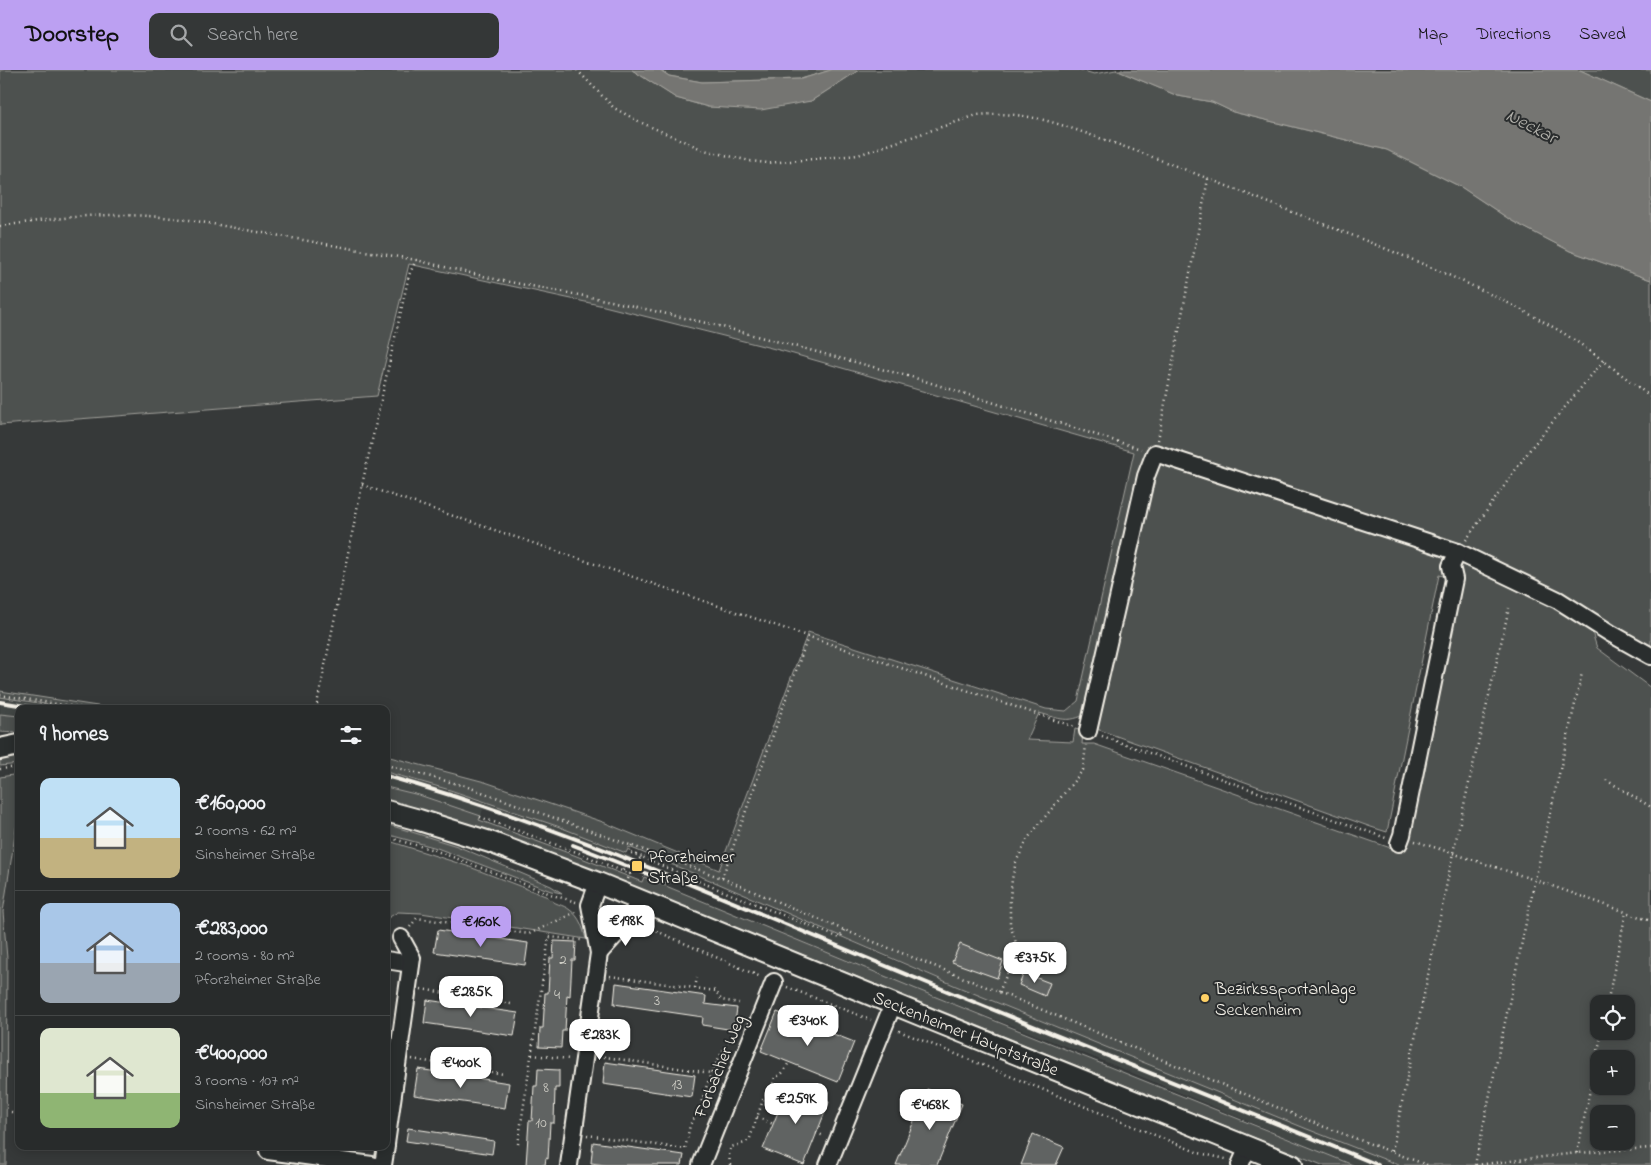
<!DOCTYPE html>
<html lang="en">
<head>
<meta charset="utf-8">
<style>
  :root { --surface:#282b2b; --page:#343737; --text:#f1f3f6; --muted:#a5a7a9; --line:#444747; --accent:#bca0f2 }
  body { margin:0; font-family:"Indie Flower",sans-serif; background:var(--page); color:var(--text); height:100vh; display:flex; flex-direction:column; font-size:19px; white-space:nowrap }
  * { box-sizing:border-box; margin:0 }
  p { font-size:16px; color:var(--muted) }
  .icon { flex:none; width:28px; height:28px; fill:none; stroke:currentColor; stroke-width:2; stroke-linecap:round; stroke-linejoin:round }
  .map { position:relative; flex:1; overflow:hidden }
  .details { position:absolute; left:15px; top:635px; width:375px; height:445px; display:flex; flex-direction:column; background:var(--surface); border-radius:10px; box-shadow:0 2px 12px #0003,0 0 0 1px var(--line) }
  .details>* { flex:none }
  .tools { position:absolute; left:1590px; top:925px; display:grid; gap:10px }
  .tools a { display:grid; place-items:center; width:45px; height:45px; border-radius:10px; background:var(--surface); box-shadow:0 2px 12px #0003,0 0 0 1px var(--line); font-size:25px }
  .price { position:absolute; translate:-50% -42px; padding:0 11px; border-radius:10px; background:#fff; color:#222; font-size:16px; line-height:32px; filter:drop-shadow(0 1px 2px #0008) }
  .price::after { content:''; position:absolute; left:50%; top:30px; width:15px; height:11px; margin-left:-8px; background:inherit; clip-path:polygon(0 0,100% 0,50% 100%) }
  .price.active { background:var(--accent); color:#111 }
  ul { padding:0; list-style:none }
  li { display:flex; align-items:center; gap:15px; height:125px; padding:0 25px }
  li+li { border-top:1px solid var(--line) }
  li span { display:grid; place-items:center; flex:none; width:140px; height:100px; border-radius:10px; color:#555 }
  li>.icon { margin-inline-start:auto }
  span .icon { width:60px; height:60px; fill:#fffc; stroke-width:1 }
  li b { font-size:21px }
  h2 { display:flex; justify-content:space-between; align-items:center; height:60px; padding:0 25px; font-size:21px }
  header { display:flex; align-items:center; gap:30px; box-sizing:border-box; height:70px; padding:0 25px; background:var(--accent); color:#111 }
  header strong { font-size:24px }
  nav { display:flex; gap:28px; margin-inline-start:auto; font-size:18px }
  .search { width:350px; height:45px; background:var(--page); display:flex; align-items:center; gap:12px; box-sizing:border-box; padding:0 18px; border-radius:10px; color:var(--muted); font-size:19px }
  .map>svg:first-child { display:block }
  .built { fill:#434645 }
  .green { fill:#4e514f; stroke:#a1a19c; fill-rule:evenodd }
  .water { fill:#757572; stroke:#a8a7a1 }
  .building { fill:#616362; stroke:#f4f1e8 }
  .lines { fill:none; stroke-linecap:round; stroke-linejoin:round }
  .minor-casing { stroke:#f4f1e8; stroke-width:20 }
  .major-casing { stroke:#f4f1e8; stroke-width:24 }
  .path { stroke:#f4f1e8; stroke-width:2.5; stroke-dasharray:1 4; stroke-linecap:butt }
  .minor { stroke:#2a2d2e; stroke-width:16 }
  .major { stroke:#2a2d2e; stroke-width:20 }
  .rail { stroke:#f4f1e8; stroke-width:4 }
  .poi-dot { fill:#ffd166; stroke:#2a2d2e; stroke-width:2 }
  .labels { text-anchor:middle; stroke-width:4; stroke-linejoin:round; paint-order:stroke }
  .number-label { font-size:15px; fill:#cfcec6 }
  .poi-label { font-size:18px; fill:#f4f1e8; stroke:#2a2d2e; text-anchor:start }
  .street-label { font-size:18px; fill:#f4f1e8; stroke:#2a2d2e }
  .water-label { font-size:19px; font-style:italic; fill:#b4b3ad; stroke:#2a2d2e }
</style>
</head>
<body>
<header>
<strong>Doorstep</strong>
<div class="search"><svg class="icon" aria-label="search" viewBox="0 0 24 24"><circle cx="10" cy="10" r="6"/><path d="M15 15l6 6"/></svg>Search here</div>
<nav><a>Map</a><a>Directions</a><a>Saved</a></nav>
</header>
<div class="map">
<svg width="1651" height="1095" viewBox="0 0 1651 1095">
  <rect width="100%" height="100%" fill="#363939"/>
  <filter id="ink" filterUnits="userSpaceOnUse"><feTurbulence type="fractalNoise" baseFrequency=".02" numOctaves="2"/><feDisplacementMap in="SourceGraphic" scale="10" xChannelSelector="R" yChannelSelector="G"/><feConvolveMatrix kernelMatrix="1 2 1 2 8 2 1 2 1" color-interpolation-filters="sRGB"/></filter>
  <g filter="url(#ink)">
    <!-- built -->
    <g class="built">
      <polygon points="0,627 77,639 19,639 19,646 0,644"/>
      <polygon points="386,702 450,720 557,756 631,786 628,792 557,765 483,739 481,746 419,725 386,717"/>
      <polygon points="790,844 890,889 956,916 1307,1059 1399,1095 1353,1095 1106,992 916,919 782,863"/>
    </g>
    <!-- green -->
    <g class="green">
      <path d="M0 0H632L676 28 708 37 811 31 859 0H1080L1094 4 1116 0 1178 26 1212 32 1233 42 1387 80 1461 117 1512 151 1570 181 1651 210V580L1591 559 1597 578 1651 618V1095H1399L1307 1059 956 916 717 813 629 777 626 783 557 756 450 720 386 702V686L485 712 603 752 719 800 808 562 1046 639 1066 641 1078 631 1134 382 783 281 604 236 409 194 377 326 0 355ZM1148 385 1173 393 1161 394 1154 399 1094 658 1371 757 1387 762 1439 505 1448 507 1461 492 1402 782 1094 674H1082L1083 661 1075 659 1073 672 1027 670 1039 643C1056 647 1066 654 1084 645ZM1599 934H1626V961H1599ZM1599 989H1626V1016H1599ZM1599 1044H1626V1071H1599Z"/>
      <polygon points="660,0 831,0 801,9 702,12 669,6"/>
      <polygon points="1580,0 1651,0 1651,32"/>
      <polygon points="0,621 117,639 77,639 0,627"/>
      <polygon points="0,644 19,646 19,663 0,662"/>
      <polygon points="19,683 19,694 0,696 0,686"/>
      <polygon points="19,704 19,740 3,842 7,888 6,1095 0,1095 0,707"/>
      <path d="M386 717 419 725 481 746 479 750 574 785 642 812 644 807 916 919 1353 1095H1322L571 791C510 769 449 748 386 732Z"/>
      <polygon points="386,754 457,776 551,816 562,823 551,821 437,778 386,764"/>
      <path d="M386 770 467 796 548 827C554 835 563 834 570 840 580 847 583 858 586 869L421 843 398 842 386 849Z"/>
    </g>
    <!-- water -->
    <g class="water">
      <polygon points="632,0 660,0 669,6 702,12 801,9 831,0 859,0 811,31 761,40 708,37 676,28"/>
      <polygon points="1116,0 1580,0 1651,32 1651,210 1570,181 1512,151 1461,117 1387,80 1233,42 1212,32 1178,26"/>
    </g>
    <!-- building -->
    <g class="building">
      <polygon points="438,860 528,873 525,895 434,882"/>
      <polygon points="554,871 576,872 575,890 572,890 570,926 567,925 565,961 562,961 561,978 539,977 540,958 543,958 545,923 548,923 550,888 553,888"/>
      <polygon points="960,874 1003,891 997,908 952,892"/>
      <polygon points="1024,903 1050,913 1045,926 1019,915"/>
      <polygon points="616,913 706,926 705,934 737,938 734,960 702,955 703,947 614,934"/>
      <polygon points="427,930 518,943 514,966 424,953"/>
      <polygon points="777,942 854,972 838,1012 761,981"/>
      <polygon points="605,992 695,1005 692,1027 603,1014"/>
      <polygon points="418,999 509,1013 505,1038 414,1025"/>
      <polygon points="538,999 559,1000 559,1018 555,1018 554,1053 550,1053 548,1089 546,1088 545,1095 526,1095 529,1051 532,1051 534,1016 537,1016"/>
      <polygon points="789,1015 829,1032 804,1095 763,1079"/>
      <polygon points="927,1019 962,1034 937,1095 896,1095"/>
      <polygon points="408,1058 494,1071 492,1084 406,1071"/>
      <polygon points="1033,1064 1064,1077 1056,1095 1021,1095"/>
      <polygon points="593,1072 684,1085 682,1095 605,1095 591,1093"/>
    </g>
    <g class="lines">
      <defs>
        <g id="minor">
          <polyline points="1088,661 1146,406 1155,383 1458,482 1558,530 1610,563 1651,586"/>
          <polyline points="1399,773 1402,765 1454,509 1451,496 1458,482"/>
          <polyline points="599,883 630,849 639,829"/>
          <polyline points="386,890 411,894"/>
          <polyline points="386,1074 412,888 401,868"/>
          <polyline points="268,1081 372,1095"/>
          <polyline points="383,1095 386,1076"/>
          <polyline points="569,1095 599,883 590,835 598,813"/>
          <polyline points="701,1095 774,912"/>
          <polyline points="828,1095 893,934"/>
          <polyline points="1240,1095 1248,1077"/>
        </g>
        <g id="major">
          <polyline points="0,679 19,675"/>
          <polyline points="386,741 419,750 490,772 598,813 930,949 1292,1095"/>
        </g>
      </defs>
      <!-- minor casing -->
      <use href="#minor" class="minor-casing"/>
      <!-- major casing -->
      <use href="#major" class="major-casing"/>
      <!-- path -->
      <g class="path">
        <path d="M577 0 614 38 642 53 704 80 750 91 768 93 858 85 977 45C1028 40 1061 55 1108 71 1157 88 1204 107 1252 126 1354 167 1458 203 1553 257 1588 277 1619 303 1651 327"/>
        <path d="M0 156C39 151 77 145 116 145 141 145 166 147 190 150L416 190 499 210 611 231 715 255 915 308 1141 379"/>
        <polyline points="1158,370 1208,109"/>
        <polyline points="362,415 1075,657"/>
        <polyline points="1466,470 1531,378 1604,290"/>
        <polyline points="0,625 89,639"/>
        <polyline points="316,639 362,415 409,205 416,190"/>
        <polyline points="1102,666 1386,768"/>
        <polyline points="386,695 465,716 722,808 844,860 999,922 1322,1056 1427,1095"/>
        <polyline points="0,699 19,697"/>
        <polyline points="1606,710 1651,737"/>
        <polyline points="480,747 579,783 622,801"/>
        <polyline points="386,767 434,780 556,826 576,832"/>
        <polyline points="1415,771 1535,810 1651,851"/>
        <polyline points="632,775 629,782 642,787"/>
        <polyline points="722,808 808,567"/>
        <polyline points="628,809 630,804 622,801 642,787 683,805 840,868 844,860"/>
        <polyline points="643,855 761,907"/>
        <polyline points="410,857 417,848 529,864 576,842"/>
        <polyline points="610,906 716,921 721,930 739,933"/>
        <polyline points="787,917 871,950"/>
        <polyline points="695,918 697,908"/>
        <polyline points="421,919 511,934"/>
        <polyline points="999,922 1018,879 1010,855 1010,829 1012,809 1016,792 1028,768 1083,700 1086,675"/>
        <polyline points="1607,934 1626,842"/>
        <polyline points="823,960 833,935"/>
        <polyline points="899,961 1199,1083 1226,1089"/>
        <polyline points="532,985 570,989"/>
        <polyline points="599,986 711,1003"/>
        <polyline points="412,989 504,1004"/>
        <polyline points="11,1042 19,1043"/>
        <polyline points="757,1047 773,1054"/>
        <polyline points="816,1063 824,1066"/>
        <polyline points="587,1065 685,1079 690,1055 699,1039 711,1003 729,969"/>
        <polyline points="518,1074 549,867 581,870"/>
        <polyline points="240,1076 254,1078"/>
        <polyline points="1392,1081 1453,783 1509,538"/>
        <polyline points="1577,1083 1602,961"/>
        <path d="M730 1095 729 1083 731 1077 745 1073 750 1068 764 1027 771 1021 775 1007C783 1005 785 1000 789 992"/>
        <polyline points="1475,1095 1535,810 1582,603"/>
        <polyline points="1476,1095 1577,1083 1651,1078"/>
      </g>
      <!-- minor -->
      <use href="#minor" class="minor"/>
      <!-- major -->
      <use href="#major" class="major"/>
      <!-- rail -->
      <g class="rail">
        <polyline points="0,632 44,639"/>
        <path d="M386 706C549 751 702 820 857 884 1030 956 1205 1024 1378 1095"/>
        <polyline points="573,775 668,812"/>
      </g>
    </g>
  </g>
  <!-- markers -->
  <g class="poi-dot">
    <rect x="631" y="790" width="12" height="12" rx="2.5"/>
    <circle cx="1205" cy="928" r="5"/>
  </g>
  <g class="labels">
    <!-- number labels -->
    <g class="number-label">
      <text x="563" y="894">2</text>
      <text x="557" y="929">4</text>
      <text x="657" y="935">3</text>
      <text x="677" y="1019">13</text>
      <text x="546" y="1022">8</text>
      <text x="541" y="1057">10</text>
    </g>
    <!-- poi labels -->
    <g class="poi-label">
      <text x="648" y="792">Pforzheimer<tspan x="648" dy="21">Straße</tspan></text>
      <text x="1215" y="924">Bezirkssportanlage<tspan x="1215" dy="21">Seckenheim</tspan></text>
    </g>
    <!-- street labels -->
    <g class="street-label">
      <text transform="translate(966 963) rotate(22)" y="6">Seckenheimer Hauptstraße</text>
      <text transform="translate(719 996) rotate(-68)" y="6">Forbacher Weg</text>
    </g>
    <!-- water labels -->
    <g class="water-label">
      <text transform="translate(1532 55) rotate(27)" y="7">Neckar</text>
    </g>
  </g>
</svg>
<div class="tools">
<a><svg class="icon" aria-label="locate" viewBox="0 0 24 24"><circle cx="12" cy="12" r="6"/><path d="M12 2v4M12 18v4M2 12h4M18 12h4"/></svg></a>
<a>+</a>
<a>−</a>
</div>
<b class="price" style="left:626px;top:877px">€198K</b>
<b class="price active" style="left:481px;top:878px">€160K</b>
<b class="price" style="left:1035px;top:914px">€375K</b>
<b class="price" style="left:471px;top:948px">€285K</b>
<b class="price" style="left:808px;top:977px">€340K</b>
<b class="price" style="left:600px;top:991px">€283K</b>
<b class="price" style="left:461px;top:1019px">€400K</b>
<b class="price" style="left:796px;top:1055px">€259K</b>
<b class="price" style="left:930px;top:1061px">€468K</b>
<section class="details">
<h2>9 homes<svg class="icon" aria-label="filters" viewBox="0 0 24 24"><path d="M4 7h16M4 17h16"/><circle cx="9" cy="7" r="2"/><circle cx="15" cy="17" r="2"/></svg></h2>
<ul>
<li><span style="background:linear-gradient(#bfe0f5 60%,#c2b280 0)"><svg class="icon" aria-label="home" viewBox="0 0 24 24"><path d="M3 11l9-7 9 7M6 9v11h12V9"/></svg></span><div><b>€160,000</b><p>2 rooms · 62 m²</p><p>Sinsheimer Straße</p></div></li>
<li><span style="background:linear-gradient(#a9c7e8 60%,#9aa5b1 0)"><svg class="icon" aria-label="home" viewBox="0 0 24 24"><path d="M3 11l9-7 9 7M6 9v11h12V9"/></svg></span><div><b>€283,000</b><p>2 rooms · 80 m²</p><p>Pforzheimer Straße</p></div></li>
<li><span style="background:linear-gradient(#dfe7d0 65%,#8fb573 0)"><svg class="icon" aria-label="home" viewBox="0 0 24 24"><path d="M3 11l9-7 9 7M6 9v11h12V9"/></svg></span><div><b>€400,000</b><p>3 rooms · 107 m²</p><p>Sinsheimer Straße</p></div></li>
</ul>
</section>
</div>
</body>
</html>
